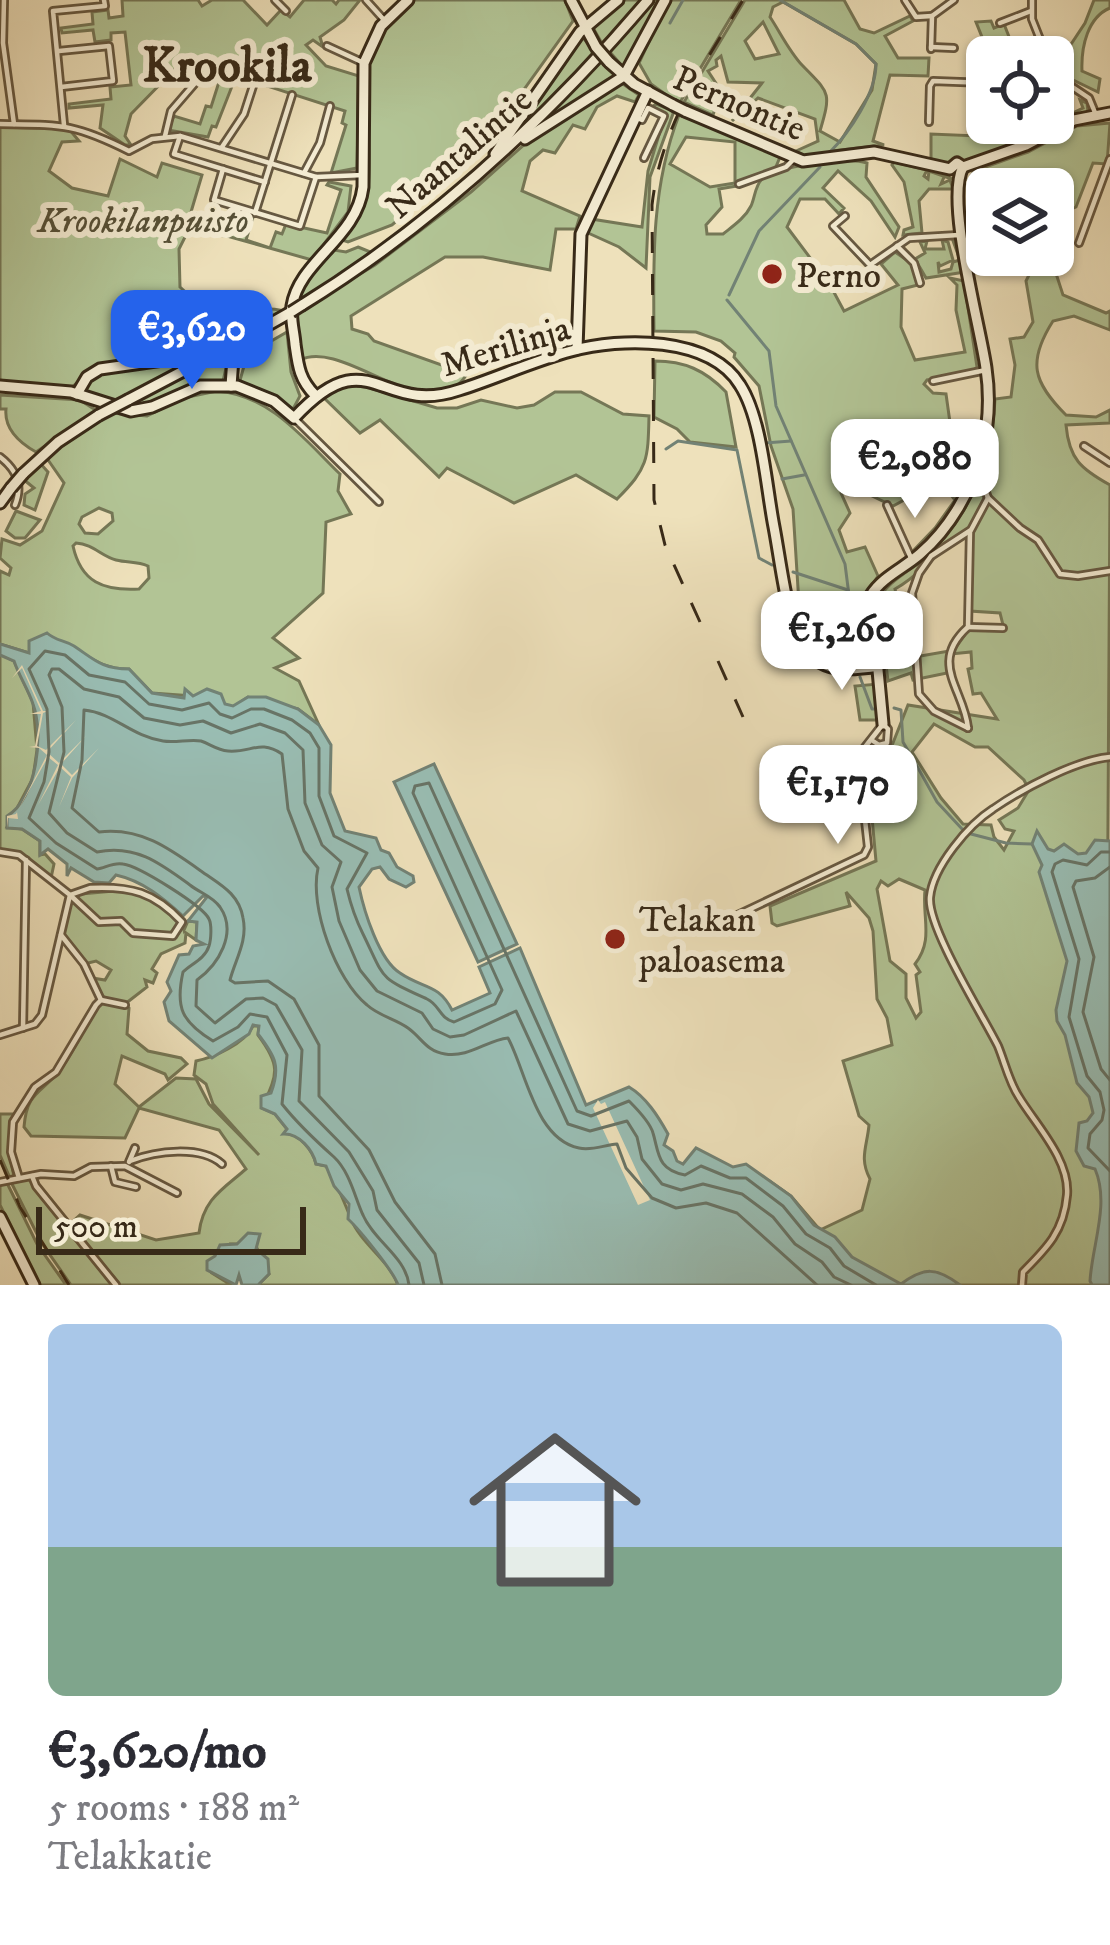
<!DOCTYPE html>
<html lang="en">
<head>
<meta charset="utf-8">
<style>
  :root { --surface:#fff; --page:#f7f7f7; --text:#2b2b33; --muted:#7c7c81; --accent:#2563eb }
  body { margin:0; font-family:"IM FELL DW Pica",serif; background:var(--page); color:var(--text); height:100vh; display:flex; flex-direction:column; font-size:45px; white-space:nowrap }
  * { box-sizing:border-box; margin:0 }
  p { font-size:39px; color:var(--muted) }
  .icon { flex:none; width:66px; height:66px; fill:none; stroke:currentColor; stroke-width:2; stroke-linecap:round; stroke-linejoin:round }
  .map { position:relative; height:1285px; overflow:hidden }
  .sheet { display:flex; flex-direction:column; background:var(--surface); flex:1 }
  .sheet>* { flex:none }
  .controls { position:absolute; left:966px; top:36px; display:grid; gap:24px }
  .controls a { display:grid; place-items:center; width:108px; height:108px; border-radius:18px; background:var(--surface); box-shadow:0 3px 9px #0004; font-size:60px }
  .scale { position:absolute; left:36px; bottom:30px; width:270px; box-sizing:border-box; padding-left:12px; border:6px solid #382a18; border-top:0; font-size:33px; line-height:42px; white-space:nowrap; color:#382a18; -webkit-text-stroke:9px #f4ecd3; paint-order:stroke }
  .price { position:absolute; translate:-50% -102px; padding:0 27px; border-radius:24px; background:#fff; color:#222; font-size:39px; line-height:78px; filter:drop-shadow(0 3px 6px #0008) }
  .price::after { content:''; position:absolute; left:50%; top:72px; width:36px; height:27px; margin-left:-18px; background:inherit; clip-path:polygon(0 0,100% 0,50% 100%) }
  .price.current { background:var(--accent); color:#fff }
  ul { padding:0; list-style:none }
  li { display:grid; align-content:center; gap:24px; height:636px; padding:0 48px }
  li span { display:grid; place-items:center; height:372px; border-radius:18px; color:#555 }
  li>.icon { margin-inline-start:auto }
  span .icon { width:216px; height:216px; fill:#fffc; stroke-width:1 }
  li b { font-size:51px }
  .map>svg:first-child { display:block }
  .green { fill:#b2c495; stroke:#757756; stroke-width:3; fill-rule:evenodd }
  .water { fill:#99bdb3; stroke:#728275; stroke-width:3 }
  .pier { fill:#eee1bb }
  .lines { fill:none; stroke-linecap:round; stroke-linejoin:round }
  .shore { stroke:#687466; stroke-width:3 }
  .stream { stroke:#728275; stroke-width:3 }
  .street-casing { stroke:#665841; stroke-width:10 }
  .secondary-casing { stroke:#382a18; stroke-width:15 }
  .street { stroke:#f4ecd3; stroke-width:4.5 }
  .secondary { stroke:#f4ecd3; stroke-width:9 }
  .rail { stroke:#382a18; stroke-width:3; stroke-dasharray:21 21; stroke-linecap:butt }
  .secondary-bridge-casing { stroke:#382a18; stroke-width:15; stroke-linecap:butt }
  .secondary-bridge { stroke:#f4ecd3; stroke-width:9 }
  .poi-dot { fill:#8f2418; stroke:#f4ecd3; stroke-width:4.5 }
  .labels { text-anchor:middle; stroke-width:12; stroke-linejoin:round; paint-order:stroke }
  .street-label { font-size:36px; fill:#382a18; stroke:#f4ecd3 }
  .park-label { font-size:36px; font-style:italic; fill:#565037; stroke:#f4ecd3 }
  .poi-label { font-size:36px; fill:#382a18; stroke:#f4ecd3; text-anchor:start }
  .district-label { font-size:48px; font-weight:bold; fill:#382a18; stroke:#f4ecd3 }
</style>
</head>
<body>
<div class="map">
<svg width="1110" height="1285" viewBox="0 0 1110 1285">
  <rect width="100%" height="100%" fill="#eee1bb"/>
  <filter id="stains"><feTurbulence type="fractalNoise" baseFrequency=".00167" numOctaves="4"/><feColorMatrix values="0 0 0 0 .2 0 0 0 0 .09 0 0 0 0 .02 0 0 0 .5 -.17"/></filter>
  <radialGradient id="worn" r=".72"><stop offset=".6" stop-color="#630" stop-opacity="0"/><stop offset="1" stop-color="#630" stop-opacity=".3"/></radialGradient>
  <!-- green -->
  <g class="green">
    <polygon points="122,0 198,0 202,6 212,0 243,0 267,25 281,10 290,17 304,0 332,0 336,4 339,0 360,0 344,20 320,37 323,47 313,40 306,45 326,66 359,76 357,168 331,173 346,125 342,123 345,111 236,76 216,127 212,126 208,137 168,130 174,116 200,124 206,106 211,107 219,82 201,76 199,82 191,81 193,74 176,68 131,114 125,136 131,145 125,145 100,128 103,105 69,108 69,104 111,99 110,87 131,85 125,32 111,33 111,40 95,42 93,30 62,33 61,28 93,24 92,12 108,10 109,18 123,16"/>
    <path d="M413 0H565L573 21 482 148 392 225 348 242 342 240C352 226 366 208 368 190 377 108 339 65 413 0Z"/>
    <polygon points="621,0 643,0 604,47 592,26"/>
    <polygon points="651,0 663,0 623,67 609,51"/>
    <polygon points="668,0 741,0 679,104 651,84 639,63"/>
    <path d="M745 0H844L860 29 874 33 910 16 913 21 885 36 898 58H929L928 76 890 75 873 141 884 145 833 151 828 157H807L796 151 818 141 815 119 758 98 732 121 762 83 728 82 721 56 716 60 717 66 708 71 721 91 713 115 684 102ZM783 2 856 44 876 64 872 90 840 142 820 131C832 91 829 93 802 65 789 51 780 32 770 17L773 7ZM763 22 779 54 755 59 745 41Z"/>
    <path d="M1094 0H1110V8C1088 17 1081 46 1082 71L1100 79 1098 92 1067 77 1056 67 1085 23Z"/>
    <polygon points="991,21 994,28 1004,24 1017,57 990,57 976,22"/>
    <polygon points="581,35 597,55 503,147"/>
    <polygon points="601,60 618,78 531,132"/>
    <path d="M620 82 639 95 635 102 617 96 597 107 585 129 573 125 555 153 543 150 530 161 522 191 580 216 576 229H556L550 270 483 257H445L351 316 352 329 368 334 374 341 467 374C430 433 344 337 300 360L295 313 375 265 471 192 534 136Z"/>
    <path d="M1080 100 1087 103 1088 112C1038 131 984 169 931 162V134L978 136V113L987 118V123H1016L1023 127 1053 123 1054 112 1058 120 1083 108Z"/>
    <polygon points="656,104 674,111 650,177 646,268 619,247 586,232 591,219 642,227 648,171 665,115 652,107"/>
    <path d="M679 115 724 130 780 157 775 169 737 183V186L719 189 722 207 706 225 707 234H723C733 226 745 218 751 206 755 197 755 186 762 179 777 166 847 157 867 163L866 177 899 227 895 237 871 201 838 171 823 188 844 208 839 214 825 199H800L787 227 829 283 844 311 898 285 881 264 895 252 911 263 918 285 902 289 901 327 915 360 965 352 956 310 957 285 950 278 964 281 977 367 970 374 927 380 924 384 933 393 946 394 954 451 973 456 976 449 980 451C965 492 945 524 914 556L910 554 935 528 955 500 951 495 954 485 939 481 893 506 866 493 852 482 841 493 850 513 839 530 847 552 865 547 878 576 866 594 875 662 841 664 835 656 825 657 813 651 818 628 807 623 799 604 793 509 771 446 759 386 734 357 735 353 721 341 696 332 654 331C653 256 652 185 679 115ZM686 137 735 142V183L710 187 670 164Z"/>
    <polygon points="1110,123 1107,164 1093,163 1076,207 1067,211 1053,246 1050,174 969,179 974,171 1028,152 1077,126"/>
    <path d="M0 127 69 129 79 141 62 142 49 171 72 188 108 196 120 159 157 177 162 163 202 175 191 212 228 223 234 208 254 214 246 240 270 248 276 232 282 234 286 224 327 233 341 190 327 185 329 182 351 186 348 212 312 260 227 236 202 234 190 227 179 249 180 287C221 329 241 301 285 311 221 348 157 359 86 375L70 389 0 382Z"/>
    <polygon points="894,162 927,170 924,176 928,179 929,171 952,179 945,175 941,184 950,180 953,189 929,189 919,201 922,233 903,235 904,230 913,227 904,182 892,165"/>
    <polygon points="952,238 958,239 965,272 926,278 915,259 925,253 920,242 927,241 925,249 944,249 942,240 948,242 953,260 940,266 938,262 939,272 951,269 953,262 960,260"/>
    <polygon points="358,247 373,253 296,305 304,283 334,250 346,252"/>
    <path d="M1029 255H1050L1063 295 1106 313 1110 311V330L1074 316 1053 321C1027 362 1033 382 1066 415L1096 417 1110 410V423L1066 425C1069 459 1081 469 1110 485L1106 1157 1110 1285H881L861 1279 768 1180 791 1196 820 1230 862 1210 870 1179C859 1158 867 1147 869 1125L859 1116 843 1061 892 1045 887 1018 877 999 873 931 869 918 846 892 850 906 777 926 772 923 770 906 876 861 867 763 871 756 889 753 908 705 997 719 981 693 973 694 968 669 972 668 971 652 951 654 969 629H1004L1000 613 970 611 971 532C938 548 924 573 895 589L909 658 949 651 947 673 913 680 911 673 888 681 878 600C887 582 910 571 926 557 971 516 992 459 995 399L1011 397 1015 365 1010 339 1024 337 1033 322 1026 281 1031 271ZM934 724 975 747H988L1024 780 1029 790 1018 808 999 820 1005 829 1014 831 1004 850 994 837 991 825 963 824 941 798 912 752ZM899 879 925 890C922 918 934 940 915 964L920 972 916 975 921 1012 916 1018 906 998V974L890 961 877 889 881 881 888 886Z"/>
    <polygon points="287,332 291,372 300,396 292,411 239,384 247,355"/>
    <polygon points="214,350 113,403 83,392 83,386 96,374"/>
    <polygon points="225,352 229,355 223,381 150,406 121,407"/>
    <path d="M655 361C684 361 705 370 726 392L736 447 690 442 677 429 654 417Z"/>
    <path d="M345 385 366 387 437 408H457L481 400 517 408 534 405 555 392H581L623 414 649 416C648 460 648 468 617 499L576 475 514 503 447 468 439 477 380 420 360 433 322 396Z"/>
    <path d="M217 391C270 395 303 438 340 474L338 491 351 514 326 522 323 593 273 638 299 658 275 668 299 681 319 725 298 709 248 697 233 707 193 696 152 693 129 669C83 670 77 629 31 648L29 653 0 644V571L9 575 11 568 0 558 2 539 20 545 42 531 64 483 46 457 111 413 147 416 183 398ZM99 508 112 513 113 521 98 534 85 533 79 524 82 517ZM76 543C93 544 101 556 116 560 128 563 137 561 148 566L149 578 139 589C103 591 81 582 73 546Z"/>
    <path d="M0 395 80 400 97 411 36 452C20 443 4 429 6 409H0Z"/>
    <polygon points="39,462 48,472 35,510 24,505 25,494 34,488 23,479"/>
    <polygon points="16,511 40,520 25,538 15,538 6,531"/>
    <polygon points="0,654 14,661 33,702 37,750 33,778 7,827 22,829 40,841 40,855 45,854 54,864 51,878 19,855 0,852"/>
    <polygon points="878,684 881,711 877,720 860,720 855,686"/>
    <path d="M136 889C156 896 178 908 184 930L188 921 197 922 196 940 186 933 185 943 161 954 152 969 157 973 153 983 145 980 147 987 125 1004 129 1008 127 1034 148 1051 181 1058 187 1064 168 1080 165 1074 122 1056 115 1084 139 1107 176 1078 196 1079 209 1104 259 1155 213 1104 206 1084 194 1075 196 1061C215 1057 244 1044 253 1026H259L258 1035C282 1067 277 1074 262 1108L275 1114 287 1129 285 1133C300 1134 313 1151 316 1164L326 1166C337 1183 344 1201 351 1219 361 1244 390 1261 398 1285H258L269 1274 255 1244H230L212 1273 231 1285H120L70 1224 80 1215 156 1240 199 1233C203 1199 223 1189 246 1169L219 1130 139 1108 125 1138 31 1136 24 1127C27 1091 41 1094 60 1070 76 1049 86 1023 101 1000L92 978 105 980 111 970 96 961 84 964 61 935 70 895Z"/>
    <polygon points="0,1114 18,1114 9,1150 14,1177 10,1178 0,1155"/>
    <polygon points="26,1179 30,1180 113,1285 71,1285 41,1242 11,1182"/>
    <polygon points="7,1183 37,1244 66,1285 40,1285 0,1205 0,1184"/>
  </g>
  <!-- water -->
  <g class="water">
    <path d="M47 633C56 641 64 640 74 646 95 660 102 669 129 669L152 693 184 698 185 689 193 696 207 689 221 694 225 704 233 706 248 697H266L298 709 319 725 331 745 330 793 345 831 376 838 381 850 389 853 397 867 413 876 414 882 406 887 389 879 380 867 372 869 359 887C364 911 379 960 400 973 423 989 438 983 452 1010L490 993 479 967 520 948 586 1105 629 1087C646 1097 658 1116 668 1134L664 1145 673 1151 677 1161 683 1164 696 1148 733 1167 746 1164 791 1196 814 1225 835 1237 852 1257 901 1284C924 1267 936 1267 960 1285H398C394 1272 359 1229 348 1219L349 1204 334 1186 326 1166 316 1164C313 1150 299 1133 283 1134L287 1129 275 1114 261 1108V1096L271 1093C281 1066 275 1056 258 1034L259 1026 253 1025 249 1034 212 1058 169 1021 164 1002 171 991 167 982 179 955 189 954 193 946 204 944 196 940 197 922 188 921 207 897 203 896 183 916C163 898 143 881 116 875L109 883 94 882 71 868 67 876V864L48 849 40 855V841L22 829 7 828V816C37 799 44 734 33 704 28 689 19 676 14 661L0 655V644L29 653V641Z"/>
    <polygon points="434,764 517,944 478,962 394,782"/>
    <path d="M1037 831 1048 849 1054 851 1064 844 1078 854 1086 853 1095 840 1110 841V1285H1092L1090 1281C1092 1245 1110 1204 1095 1169L1084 1166 1076 1151 1079 1123 1087 1121 1093 1113 1089 1097 1077 1083 1065 1035 1057 1021 1056 1010 1067 961 1039 872 1042 865 1032 844Z"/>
    <polygon points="248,1233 260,1234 256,1249 268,1259 269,1274 258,1285 242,1285 239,1275 236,1285 207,1270 207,1261 215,1256 220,1245 237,1244"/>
  </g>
  <!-- pier -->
  <g class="pier">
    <polygon points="22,665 43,711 48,711 43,713 37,746 46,750 76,720 47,752 59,763 86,736 61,764 72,775 99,748 72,778 59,807 71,777 60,767 38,805 58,765 48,757 17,812 18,819 8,818 7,828 7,816 16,814 47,755 39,748 29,747 35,746 41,714 30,714 41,711 22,668 12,678"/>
    <polygon points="598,1100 601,1104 605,1102 650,1200 638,1205 593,1108"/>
  </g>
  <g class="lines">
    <!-- shore -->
    <g class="shore">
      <polyline points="1110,852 1101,852 1087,865 1063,860 1055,864 1052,872 1079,959 1069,1017 1087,1076 1100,1092 1104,1110 1102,1120 1090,1134 1088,1148 1110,1171"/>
      <polyline points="1110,867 1095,878 1076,881 1073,887 1094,957 1083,1012 1101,1069 1110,1080"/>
      <path d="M409 1285C406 1257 374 1241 363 1215 355 1198 350 1172 334 1157 316 1141 297 1123 282 1104L287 1055 267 1017 250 1014 238 1027 213 1041C182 1022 175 1008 183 972 191 964 205 959 209 946 211 940 212 925 209 919 203 906 139 866 123 864 113 862 105 868 97 869L56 843 29 818 44 782 49 752 47 709 29 669 45 651 65 655 89 675 125 682 149 704 182 710 209 703 220 714 232 718 251 709H264L292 720 310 733 319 748V796L334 836 367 853 347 889C351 906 355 918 363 934 386 981 377 976 427 999 440 1005 439 1018 454 1022L495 1004 502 990 413 793 415 786 429 783 577 1111 591 1116 629 1101C637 1109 650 1122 653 1133 659 1153 657 1170 685 1175L701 1166 730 1178H746L783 1206 806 1234 830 1248 844 1266 876 1285"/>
      <path d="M424 1285 419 1263 377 1210 373 1191 349 1152 299 1101 302 1050 276 1005 263 998 246 999 215 1023 196 1006 197 980C218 965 238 933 220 907 212 896 200 893 190 885 160 863 135 844 97 852L67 833 49 813 64 752 62 707 49 675 52 669H59L84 689 119 697 144 718 180 725 203 721 231 733 260 724 285 733 303 750 305 803 322 845 341 862 332 887 339 921 360 970 377 991 422 1013 433 1029 450 1037 464 1035 516 1011 568 1124 590 1131 627 1121 637 1137 642 1159 662 1184 681 1190 703 1184 742 1194 773 1217 795 1244 822 1262 834 1277 851 1285"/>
      <path d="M442 1285 435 1254 395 1202 369 1150 319 1096V1045L294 999 268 981 235 983 230 980C235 960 248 941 243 918 239 893 219 884 201 871 169 848 140 827 99 832L72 808 82 760 84 710C114 713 131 736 163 741 175 743 190 739 201 741 210 744 217 750 228 751 251 753 260 739 282 754L288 809 304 851 318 868C309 907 336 980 367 1005 379 1016 396 1019 408 1028 422 1038 426 1051 445 1054 469 1058 487 1040 508 1038 526 1071 535 1139 579 1148 592 1151 604 1145 617 1144L626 1168 652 1198 676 1208 706 1203 737 1213 817 1285"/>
    </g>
    <!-- stream -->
    <g class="stream">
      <path d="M780 0 856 44 876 64C876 93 850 132 829 153"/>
      <polyline points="670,23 683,0"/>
      <polyline points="729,295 759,231 820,167"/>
      <polyline points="727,300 769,351 776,406 845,564 857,658"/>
      <polyline points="765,443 791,441"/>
      <polyline points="666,449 678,441 737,450 759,558 772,565"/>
      <polyline points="782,479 804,475"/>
      <polyline points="793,572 848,590"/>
      <polyline points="860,677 872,709 877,709"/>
      <polyline points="894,708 901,710 903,742 910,754"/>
      <polyline points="913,759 937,802 963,830"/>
      <polyline points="971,834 1006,843 1032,844"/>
    </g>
    <defs>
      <g id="street">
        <polyline points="4,0 3,43 14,124"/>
        <polyline points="275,0 286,11"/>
        <polyline points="366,0 385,21"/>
        <polyline points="905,0 916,17 932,16"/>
        <polyline points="1032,0 1032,19 1047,57"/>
        <polyline points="1000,23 1031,11"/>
        <polyline points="327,46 364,63"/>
        <polyline points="931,47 954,48"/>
        <polyline points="931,49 932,16 954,0"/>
        <polyline points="59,51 109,46 113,81 61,87"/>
        <polyline points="1053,74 1089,98 1096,115"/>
        <polyline points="635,117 642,120 648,108 664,116 644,158"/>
        <polyline points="929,122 930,86 933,81 987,83"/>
        <path d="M0 124C61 125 73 123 129 151L152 139 180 136 316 177 363 175"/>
        <polyline points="64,125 53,11 105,6 104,0"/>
        <polyline points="165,136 171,111 196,82"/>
        <polyline points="180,136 174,154 265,182"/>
        <polyline points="222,147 244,114 254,83"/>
        <polyline points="223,169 214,200 300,226 316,177"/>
        <polyline points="304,173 320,143 330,106"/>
        <polyline points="739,184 786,167 795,158"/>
        <polyline points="255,213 292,95"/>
        <polyline points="845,216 833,226 870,265 909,238 959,235"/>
        <polyline points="1079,243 1110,159"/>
        <polyline points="897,246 914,263 920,283"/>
        <polyline points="933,381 986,370"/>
        <polyline points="294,418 379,502"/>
        <polyline points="1084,446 1110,463"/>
        <path d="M0 457C17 470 23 485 15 505"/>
        <polyline points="977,468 988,498 1020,528 1038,540 1060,574 1078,576 1110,571"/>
        <polyline points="887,505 912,560"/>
        <polyline points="968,627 1003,628"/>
        <polyline points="968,728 934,711 919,694 912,593 919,573 931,556 971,530 988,498"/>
        <path d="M968 728C964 689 928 663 968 627L970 531"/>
        <polyline points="873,741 879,745 887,743 888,729 883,724"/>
        <polyline points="0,852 19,855 70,895 42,1015 35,1024 0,1035"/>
        <path d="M90 888C131 886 154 892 182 922L173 936 133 933 121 921 99 922 70 895Z"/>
        <polyline points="708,929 864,855 868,847 858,756 883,724"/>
        <polyline points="61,935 84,964 101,1000"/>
        <polyline points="23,1028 26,860"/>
        <path d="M130 1161C156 1151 200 1145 222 1164"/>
        <polyline points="129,1162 135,1148"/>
        <polyline points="111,1166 115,1182 136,1187"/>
        <polyline points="32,1176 36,1186 116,1285"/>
        <polyline points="19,1178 11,1152 13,1122 35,1087 56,1072 96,1005 101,1000 125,1005"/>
        <polyline points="0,1182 41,1174 74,1176 91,1167 125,1166 177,1193"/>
        <path d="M1022 1285 1023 1272C1047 1248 1064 1231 1067 1195 1070 1160 1036 1125 1019 1097 1009 1082 1005 1063 998 1046 982 1014 927 927 930 897 933 867 968 825 993 809 1022 789 1076 760 1110 757"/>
      </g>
      <g id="secondary">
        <polyline points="571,0 596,47"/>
        <polyline points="609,62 634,84 673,105"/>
        <polyline points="685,111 803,161 874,152 950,169 957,163 963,167 1026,145 1074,120 1110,113"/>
        <polyline points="525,139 624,76 665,0"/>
        <polyline points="495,154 580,32 618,0"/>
        <path d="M302 305C435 223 547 119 648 0"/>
        <polyline points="254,333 291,312"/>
        <polyline points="577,349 581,234 648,91"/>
        <path d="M0 386 71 392 131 411 152 407 200 386H237L274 401 294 418C370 336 379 417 459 390 497 378 533 361 571 351 621 337 710 336 740 385 762 419 766 486 774 527 781 564 785 607 800 643 820 673 846 671 879 666"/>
        <polyline points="231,386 234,344"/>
        <polyline points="77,394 87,377 100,369 191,356 259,330"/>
        <path d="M315 395C299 379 298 365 295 344 294 331 290 319 292 306 299 261 357 238 363 187L364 63 381 26 408 0"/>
        <polyline points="128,400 223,350"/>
        <polyline points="23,474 58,442 99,415"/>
        <polyline points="0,503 11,488"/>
        <path d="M883 724 871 595C882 577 904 568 920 554 950 528 972 490 982 451 989 424 990 395 986 368 980 325 945 200 963 167"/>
        <polyline points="0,1217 34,1285"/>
      </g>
    </defs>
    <!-- street casing -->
    <use href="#street" class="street-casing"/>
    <!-- secondary casing -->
    <use href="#secondary" class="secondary-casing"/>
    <!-- street -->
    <use href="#street" class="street"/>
    <!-- secondary -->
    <use href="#secondary" class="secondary"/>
    <!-- rail -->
    <g class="rail">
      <path d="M700 622 665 545 654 500 652 205C661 126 703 66 743 0"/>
      <polyline points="718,661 743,717"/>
      <polyline points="0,1160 20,1207 69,1285"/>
    </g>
    <defs>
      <g id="secondary-bridge">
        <polyline points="596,47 609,62"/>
        <polyline points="673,105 685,111"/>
        <polyline points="291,312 302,305"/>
        <polyline points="99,415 128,400"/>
        <polyline points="11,488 23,474"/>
      </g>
    </defs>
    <!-- secondary-bridge casing -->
    <use href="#secondary-bridge" class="secondary-bridge-casing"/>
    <!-- secondary-bridge -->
    <use href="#secondary-bridge" class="secondary-bridge"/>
  </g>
  <!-- markers -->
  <g class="poi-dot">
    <circle cx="772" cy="274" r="12"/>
    <circle cx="615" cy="939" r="12"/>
  </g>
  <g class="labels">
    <!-- street labels -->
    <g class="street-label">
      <text transform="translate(740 102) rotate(23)" y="13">Pernontie</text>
      <text transform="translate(458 152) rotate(-41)" y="13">Naantalintie</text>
      <text transform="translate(505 345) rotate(-17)" y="13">Merilinja</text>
    </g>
    <!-- park labels -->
    <g class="park-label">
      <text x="143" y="232">Krookilanpuisto</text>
    </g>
    <!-- poi labels -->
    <g class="poi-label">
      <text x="796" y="287">Perno</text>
      <text x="639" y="931">Telakan<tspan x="639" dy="41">paloasema</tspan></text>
    </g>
    <!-- district labels -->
    <g class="district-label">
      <text x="227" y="81">Krookila</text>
    </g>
  </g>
  <rect width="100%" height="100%" filter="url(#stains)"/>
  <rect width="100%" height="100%" fill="url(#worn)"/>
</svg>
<div class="controls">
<a><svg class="icon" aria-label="locate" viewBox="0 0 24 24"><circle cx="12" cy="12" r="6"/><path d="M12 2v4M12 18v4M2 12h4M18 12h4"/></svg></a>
<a><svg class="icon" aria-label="layers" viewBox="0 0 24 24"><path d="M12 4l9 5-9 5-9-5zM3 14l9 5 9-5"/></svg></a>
</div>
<div class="scale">500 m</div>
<b class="price current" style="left:192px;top:392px">€3,620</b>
<b class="price" style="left:915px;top:521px">€2,080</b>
<b class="price" style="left:842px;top:693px">€1,260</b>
<b class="price" style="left:838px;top:847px">€1,170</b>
</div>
<section class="sheet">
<ul>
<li><span style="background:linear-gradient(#a9c7e8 60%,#7fa58c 0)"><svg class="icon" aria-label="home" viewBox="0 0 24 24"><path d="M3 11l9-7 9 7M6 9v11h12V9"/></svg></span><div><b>€3,620/mo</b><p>5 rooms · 188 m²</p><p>Telakkatie</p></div></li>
</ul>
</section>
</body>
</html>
